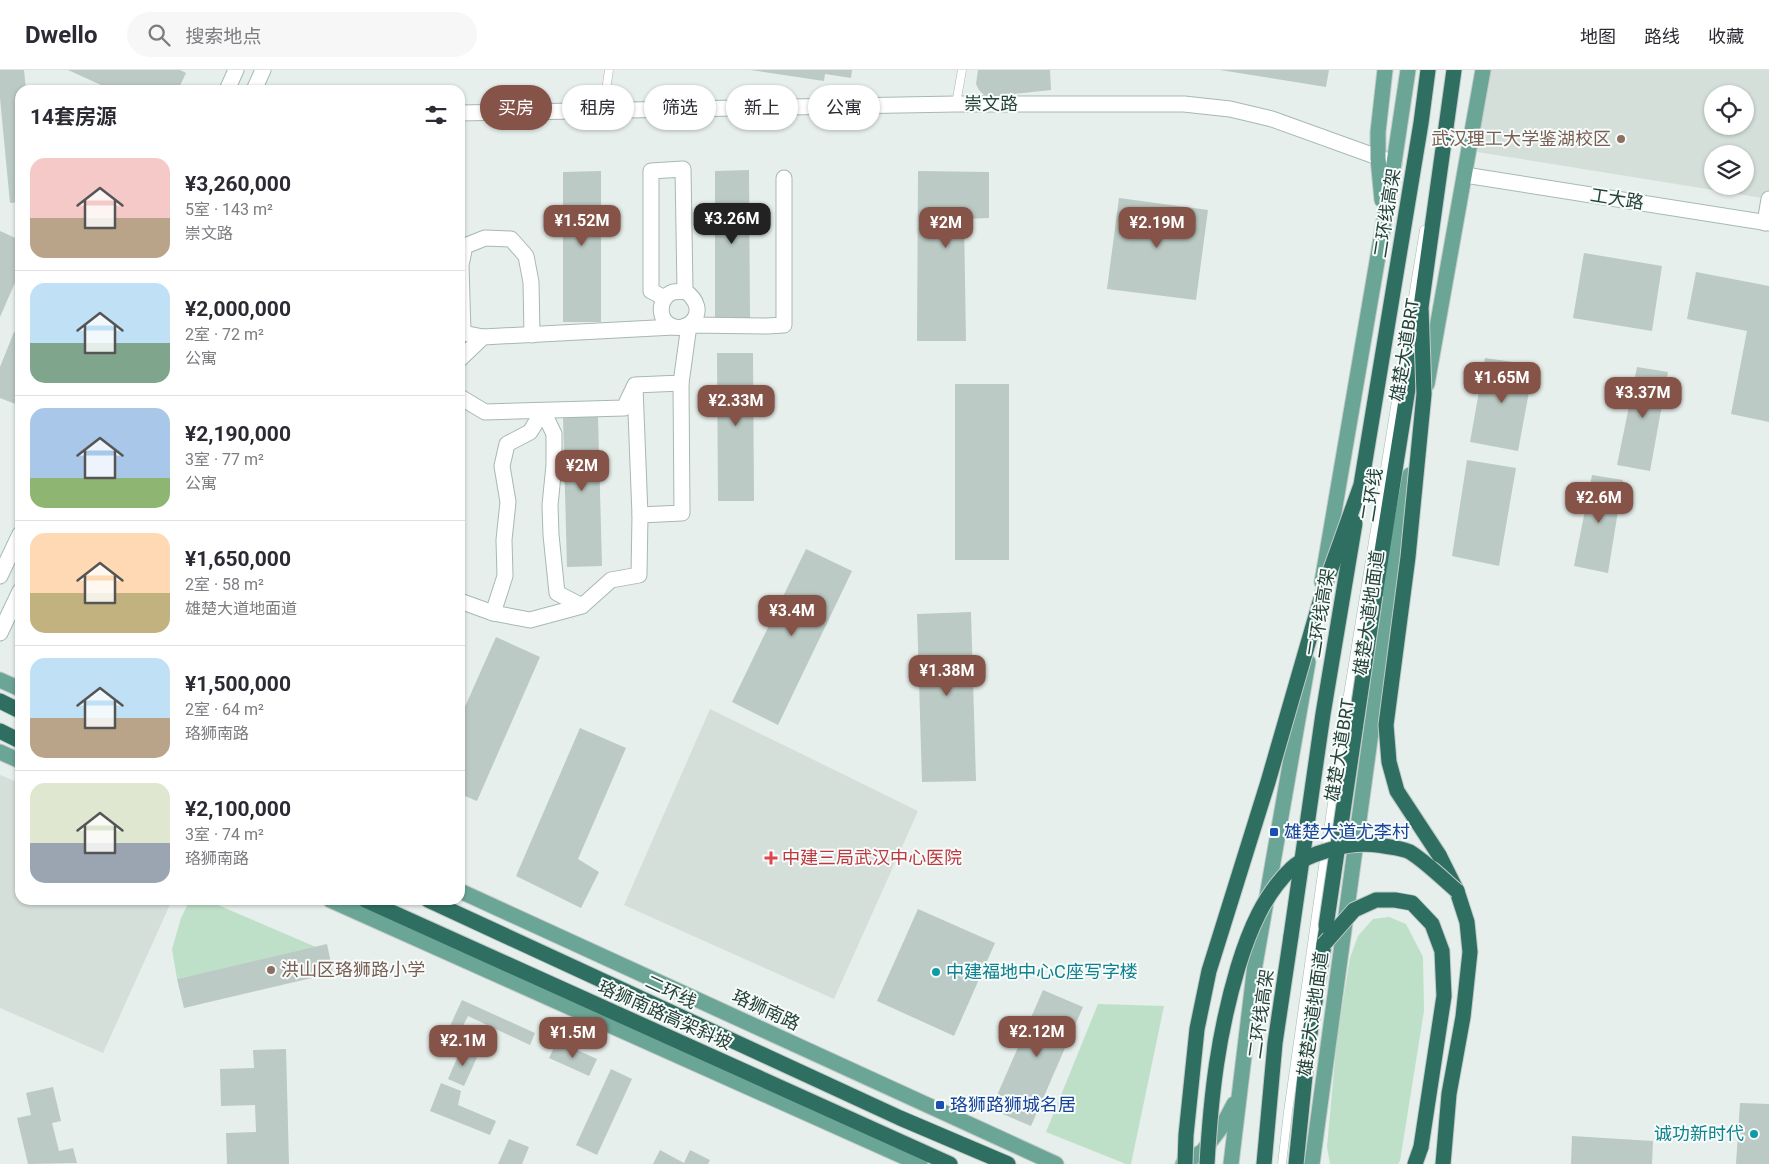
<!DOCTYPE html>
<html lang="zh">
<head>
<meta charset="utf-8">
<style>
  :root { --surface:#fff; --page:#f7f7f7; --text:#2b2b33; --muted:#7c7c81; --line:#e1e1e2; --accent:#855347 }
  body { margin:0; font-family:Roboto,"Noto Sans SC",sans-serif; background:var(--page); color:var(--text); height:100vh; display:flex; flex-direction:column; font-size:19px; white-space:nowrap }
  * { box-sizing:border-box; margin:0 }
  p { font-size:16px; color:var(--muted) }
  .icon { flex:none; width:28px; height:28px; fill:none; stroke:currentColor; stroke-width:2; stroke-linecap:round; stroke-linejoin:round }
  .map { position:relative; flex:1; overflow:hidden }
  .sheet { position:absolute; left:15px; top:15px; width:450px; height:820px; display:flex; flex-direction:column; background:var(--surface); border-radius:15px; box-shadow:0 1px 4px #0004 }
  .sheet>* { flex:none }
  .top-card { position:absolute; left:480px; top:15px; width:475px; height:45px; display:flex; gap:10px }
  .controls { position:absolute; left:1704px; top:15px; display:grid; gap:10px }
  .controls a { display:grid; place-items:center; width:50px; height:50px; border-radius:50%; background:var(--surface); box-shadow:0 1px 4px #0004; font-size:25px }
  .price { position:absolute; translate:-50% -42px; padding:0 11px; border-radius:10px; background:var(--accent); color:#fff; font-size:16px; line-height:32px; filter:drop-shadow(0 1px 2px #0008) }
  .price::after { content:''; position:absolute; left:50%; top:30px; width:15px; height:11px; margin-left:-8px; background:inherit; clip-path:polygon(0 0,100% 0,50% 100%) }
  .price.active { background:#222; color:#fff }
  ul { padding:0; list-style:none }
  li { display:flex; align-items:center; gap:15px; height:125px; padding:0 15px }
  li+li { border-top:1px solid var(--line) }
  li span { display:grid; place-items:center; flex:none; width:140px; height:100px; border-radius:15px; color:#555 }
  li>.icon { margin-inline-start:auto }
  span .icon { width:60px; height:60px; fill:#fffc; stroke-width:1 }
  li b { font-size:21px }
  h2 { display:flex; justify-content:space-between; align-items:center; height:60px; padding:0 15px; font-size:21px }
  .tag { padding:0 18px; border-radius:22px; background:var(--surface); box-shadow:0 1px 4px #0004; font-size:18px; line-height:45px }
  .tag.active { background:var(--accent); color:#fff }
  header { display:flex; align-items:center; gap:30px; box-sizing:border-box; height:70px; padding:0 25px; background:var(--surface); border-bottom:1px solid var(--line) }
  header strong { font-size:24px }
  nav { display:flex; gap:28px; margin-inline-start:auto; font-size:18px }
  .search { width:350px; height:45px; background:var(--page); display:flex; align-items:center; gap:12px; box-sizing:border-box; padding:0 18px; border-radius:28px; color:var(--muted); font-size:19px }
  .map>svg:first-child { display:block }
  .built { fill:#d4dfda; fill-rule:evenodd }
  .green { fill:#bfe0c8 }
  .building { fill:#bbcac4 }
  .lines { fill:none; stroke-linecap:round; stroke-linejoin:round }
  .lane-casing { stroke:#a8b8b2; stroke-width:9 }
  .street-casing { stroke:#a8b8b2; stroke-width:17 }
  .secondary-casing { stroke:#a4bbb3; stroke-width:17 }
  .primary-casing { stroke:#c2cac8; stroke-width:17 }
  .highway-casing { stroke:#c2cac8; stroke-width:17 }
  .lane { stroke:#fff; stroke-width:8 }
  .street { stroke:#fff; stroke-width:15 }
  .secondary { stroke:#fff; stroke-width:15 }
  .primary { stroke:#6aa596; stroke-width:15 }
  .highway { stroke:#2f6f62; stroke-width:15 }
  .highway-bridge-casing { stroke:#c2cac8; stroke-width:17; stroke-linecap:butt }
  .highway-bridge { stroke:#2f6f62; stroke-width:15 }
  .education-dot { fill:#8d6e63; stroke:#f7fbf9; stroke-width:2 }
  .transit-dot { fill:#1a4fb4; stroke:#f7fbf9; stroke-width:2 }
  .health-dot { fill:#e0444e; stroke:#f7fbf9; stroke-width:2 }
  .culture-dot { fill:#0f9aa8; stroke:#f7fbf9; stroke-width:2 }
  .labels { text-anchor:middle; stroke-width:4; stroke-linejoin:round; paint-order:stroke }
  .street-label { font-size:18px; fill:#24423a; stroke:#f7fbf9 }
  .education-label { font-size:18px; fill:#785e54; stroke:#f7fbf9; text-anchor:end }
  .transit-label { font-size:18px; fill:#164399; stroke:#f7fbf9; text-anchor:start }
  .health-label { font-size:18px; fill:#be3a42; stroke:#f7fbf9; text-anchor:start }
  .culture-label { font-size:18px; fill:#0d838f; stroke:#f7fbf9; text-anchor:start }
</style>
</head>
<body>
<header>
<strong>Dwello</strong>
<div class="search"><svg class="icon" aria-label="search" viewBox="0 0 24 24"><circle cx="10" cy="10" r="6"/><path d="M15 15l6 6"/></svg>搜索地点</div>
<nav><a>地图</a><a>路线</a><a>收藏</a></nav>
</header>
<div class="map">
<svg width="1769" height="1094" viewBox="0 0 1769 1094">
  <rect width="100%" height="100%" fill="#e6efeb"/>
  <!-- built -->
  <g class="built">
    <path d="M1488 0H1769V129L1471 81ZM1712 24H1745V56H1712ZM1712 84H1745V116H1712Z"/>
    <polygon points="710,639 918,741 834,929 624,835"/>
    <polygon points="0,705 20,713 20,830 172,830 103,983 0,938"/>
  </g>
  <!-- green -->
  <g class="green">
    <polygon points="190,830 206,830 316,877 177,909 172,879 181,848"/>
    <polygon points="1389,847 1406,854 1423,887 1424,941 1400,1091 1398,1094 1330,1094 1327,1077 1337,968 1350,888 1358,866 1373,849"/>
    <polygon points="1098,934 1164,936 1131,1094 1126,1094 1046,1062"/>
  </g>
  <!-- building -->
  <g class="building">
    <polygon points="0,0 24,0 26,20 20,20 20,132 10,133 0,28"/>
    <polygon points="68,0 180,0 186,3 178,20 112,20"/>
    <polygon points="751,0 852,0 851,8 825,4 824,11"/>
    <polygon points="978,0 1050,0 1051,20 994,26 984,25 979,20 976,14"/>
    <polygon points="1220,0 1329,0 1326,17"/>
    <polygon points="749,100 750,248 715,248 715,101"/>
    <polygon points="601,101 601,252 563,252 563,102"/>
    <polygon points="918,101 989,102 989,148 964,149 966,271 917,271"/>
    <polygon points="1119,128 1208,140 1196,230 1107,219"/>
    <polygon points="0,161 20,170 20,201 0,247"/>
    <polygon points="1584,183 1662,196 1652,261 1573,248"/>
    <polygon points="1696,202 1769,216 1769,352 1731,344 1747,261 1687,249"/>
    <polygon points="14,262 20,264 20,329 18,335 0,328 0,297"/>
    <polygon points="717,283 753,283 754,431 718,431"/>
    <polygon points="1485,288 1534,295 1518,381 1470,372"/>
    <polygon points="1637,297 1668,302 1650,401 1617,395"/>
    <rect x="955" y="314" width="54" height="176"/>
    <polygon points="598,346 602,496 567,497 563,347"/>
    <polygon points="1467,390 1516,398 1499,496 1452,486"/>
    <polygon points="1592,405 1623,410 1608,503 1574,496"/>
    <polygon points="806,479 852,501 778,655 732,632"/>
    <polygon points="971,542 976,711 922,712 917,544"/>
    <polygon points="496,567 540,587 477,731 460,724 460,648"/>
    <polygon points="580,658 626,678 578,789 599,802 581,838 516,806"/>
    <polygon points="918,839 995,873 954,966 877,931"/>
    <polygon points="327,874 333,903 184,938 177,909"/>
    <polygon points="1043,920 1083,937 1031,1056 991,1039"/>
    <polygon points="462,930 535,963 530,975 468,946 461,960 450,956"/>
    <polygon points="557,971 597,989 589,1006 549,988"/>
    <polygon points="462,977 478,985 464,1016 448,1009"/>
    <polygon points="286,979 289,1094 227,1094 226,1063 256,1062 255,1035 221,1036 220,999 254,998 253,980"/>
    <polygon points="611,999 632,1009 597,1085 576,1075"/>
    <polygon points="441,1013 461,1021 458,1035 496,1051 490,1065 430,1041"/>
    <polygon points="53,1017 61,1051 52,1053 59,1081 73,1078 77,1093 28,1094 17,1048 31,1045 26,1023"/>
    <polygon points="1740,1033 1769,1034 1769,1094 1736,1094"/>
    <polygon points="1572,1066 1653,1071 1652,1094 1571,1094"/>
    <polygon points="509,1069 529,1077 522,1094 498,1094"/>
    <polygon points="660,1080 684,1093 690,1080 710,1090 708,1094 653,1094"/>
  </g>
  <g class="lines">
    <defs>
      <g id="lane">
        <polyline points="956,34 962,0"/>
        <polyline points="603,41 609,0"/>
        <polyline points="1282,1094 1288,1042 1344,649 1424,160"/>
      </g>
      <g id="street">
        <polyline points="460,43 956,34 1184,34 1230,39 1272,49 1394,93"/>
        <polyline points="1765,153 1769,129"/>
        <path d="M665 228 651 221V101L683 99 685 221C713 241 686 267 668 254 657 245 660 227 673 222 677 221 682 222 685 221"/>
        <polyline points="483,267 463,263 461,195 465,176 485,168 511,169 526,186 531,212 532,265"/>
        <polyline points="460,289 483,267 674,257"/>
        <polyline points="635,317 640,445 682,443 681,313"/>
        <polyline points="460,327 485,342 624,338 635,315 681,313 689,255 767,256 784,255 784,108"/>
        <polyline points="460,531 493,543"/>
        <polyline points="582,536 557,523 551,465 550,435 554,395 554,364 543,341 530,362 507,374 502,396 508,432 504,470 505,506 493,543 530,550 582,536 611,510 639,505 640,445"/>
      </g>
      <g id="secondary">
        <polyline points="227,20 236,0"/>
        <polyline points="254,20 263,0"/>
        <polyline points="1465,105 1769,153"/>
        <polyline points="0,506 20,464"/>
        <polyline points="0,563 20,521"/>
      </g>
      <g id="primary">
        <polyline points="1382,130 1378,88 1378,62 1385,0"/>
        <polyline points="1427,314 1483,0"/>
        <polyline points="1322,512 1394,93 1408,0"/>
        <polyline points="0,610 20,619"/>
        <polyline points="0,682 20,691"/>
        <polyline points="460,821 1056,1094"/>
        <polyline points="330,830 920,1094"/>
        <polyline points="1183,1094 1203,1081 1223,1055 1234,1034"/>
        <polyline points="1231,1094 1255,895 1308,592"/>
        <polyline points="1312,1094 1394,494 1410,405"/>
      </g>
      <g id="highway">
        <polyline points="1361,415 1421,53 1428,0"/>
        <polyline points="1375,525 1421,237 1454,0"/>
        <polyline points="0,631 20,641"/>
        <polyline points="0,661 20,671"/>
        <polyline points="1439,785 1457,821 1467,852 1470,882 1463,947 1449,1024 1443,1094"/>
        <polyline points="365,830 950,1094"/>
        <polyline points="428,830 900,1048 1008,1094"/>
        <polyline points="1264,1094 1275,973 1291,866"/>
        <polyline points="1296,1094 1308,976 1326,862"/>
        <polyline points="1415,1094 1421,1077"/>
      </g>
    </defs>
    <!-- lane casing -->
    <use href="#lane" class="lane-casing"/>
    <!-- street casing -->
    <use href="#street" class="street-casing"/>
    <!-- secondary casing -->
    <use href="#secondary" class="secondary-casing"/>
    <!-- primary casing -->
    <use href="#primary" class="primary-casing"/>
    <!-- highway casing -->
    <use href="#highway" class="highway-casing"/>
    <!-- lane -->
    <use href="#lane" class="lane"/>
    <!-- street -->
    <use href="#street" class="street"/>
    <!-- secondary -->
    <use href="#secondary" class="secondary"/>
    <!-- primary -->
    <use href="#primary" class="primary"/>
    <!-- highway -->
    <use href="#highway" class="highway"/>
    <defs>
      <g id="highway-bridge">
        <polyline points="1421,237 1424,324 1408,487 1386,655 1389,692 1397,721 1439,785"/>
        <polyline points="1326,856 1375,525"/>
        <polyline points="1291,866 1323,644 1355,453"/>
        <polyline points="1324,874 1354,840 1376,830 1395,830 1412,833 1432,854 1442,881 1444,926 1421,1077"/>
        <polyline points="1185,1094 1186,1065 1197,959 1209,901 1268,712 1324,518 1361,415"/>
        <path d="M1207 1094C1211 1024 1218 964 1238 897 1249 861 1264 824 1292 798 1304 787 1321 782 1336 778 1357 772 1375 774 1396 778 1401 779 1406 780 1410 782 1426 792 1443 809 1457 821"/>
      </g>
    </defs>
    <!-- highway-bridge casing -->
    <use href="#highway-bridge" class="highway-bridge-casing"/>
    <!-- highway-bridge -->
    <use href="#highway-bridge" class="highway-bridge"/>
  </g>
  <!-- markers -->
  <g class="education-dot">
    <circle cx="1621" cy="69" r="5"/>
    <circle cx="271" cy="900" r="5"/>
  </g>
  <g class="transit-dot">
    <rect x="1269" y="757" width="10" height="10" rx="2.5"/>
    <rect x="935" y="1030" width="10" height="10" rx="2.5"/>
  </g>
  <path class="health-dot" d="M768.5 780.5h5v5h5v5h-5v5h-5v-5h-5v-5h5z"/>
  <g class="culture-dot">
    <circle cx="936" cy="902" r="5"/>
    <circle cx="1754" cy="1064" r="5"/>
  </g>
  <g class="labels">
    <!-- street labels -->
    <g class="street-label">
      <text x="991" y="40">崇文路</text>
      <text transform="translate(1617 129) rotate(9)" y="6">工大路</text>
      <text transform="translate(1387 143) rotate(-81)" y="6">二环线高架</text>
      <text transform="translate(1405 280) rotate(-81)" y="6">雄楚大道BRT</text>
      <text transform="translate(1372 425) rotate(-81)" y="6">二环线</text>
      <text transform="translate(1321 543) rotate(-81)" y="6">二环线高架</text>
      <text transform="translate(1369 543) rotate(-82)" y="6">雄楚大道地面道</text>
      <text transform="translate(1340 680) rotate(-81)" y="6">雄楚大道BRT</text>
      <text transform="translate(671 922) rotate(25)" y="6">二环线</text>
      <text transform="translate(766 940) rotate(25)" y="6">珞狮南路</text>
      <text transform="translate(1261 944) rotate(-82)" y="6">二环线高架</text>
      <text transform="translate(1313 944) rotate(-82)" y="6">雄楚大道地面道</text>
      <text transform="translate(665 945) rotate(24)" y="6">珞狮南路高架斜坡</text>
    </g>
    <!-- education labels -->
    <g class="education-label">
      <text x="1611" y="75">武汉理工大学鉴湖校区</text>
      <text x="281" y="906" text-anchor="start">洪山区珞狮路小学</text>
    </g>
    <!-- transit labels -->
    <g class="transit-label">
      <text x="1284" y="768">雄楚大道尤李村</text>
      <text x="950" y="1041">珞狮路狮城名居</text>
    </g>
    <!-- health labels -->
    <g class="health-label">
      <text x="782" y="794">中建三局武汉中心医院</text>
    </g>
    <!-- culture labels -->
    <g class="culture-label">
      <text x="946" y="908">中建福地中心C座写字楼</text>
      <text x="1744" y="1070" text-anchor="end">诚功新时代</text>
    </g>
  </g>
</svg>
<div class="controls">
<a><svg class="icon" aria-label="locate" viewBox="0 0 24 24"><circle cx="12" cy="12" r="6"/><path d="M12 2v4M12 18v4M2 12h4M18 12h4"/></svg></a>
<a><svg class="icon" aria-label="layers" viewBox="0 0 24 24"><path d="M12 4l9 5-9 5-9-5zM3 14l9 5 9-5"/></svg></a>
</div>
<b class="price active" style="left:732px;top:175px">¥3.26M</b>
<b class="price" style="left:582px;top:177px">¥1.52M</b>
<b class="price" style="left:946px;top:179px">¥2M</b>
<b class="price" style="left:1157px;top:179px">¥2.19M</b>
<b class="price" style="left:1502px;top:334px">¥1.65M</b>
<b class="price" style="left:1643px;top:349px">¥3.37M</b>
<b class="price" style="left:736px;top:357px">¥2.33M</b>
<b class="price" style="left:582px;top:422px">¥2M</b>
<b class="price" style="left:1599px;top:454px">¥2.6M</b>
<b class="price" style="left:792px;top:567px">¥3.4M</b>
<b class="price" style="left:947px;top:627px">¥1.38M</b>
<b class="price" style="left:1037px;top:988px">¥2.12M</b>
<b class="price" style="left:573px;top:989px">¥1.5M</b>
<b class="price" style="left:463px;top:997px">¥2.1M</b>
<div class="top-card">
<a class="tag active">买房</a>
<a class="tag">租房</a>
<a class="tag">筛选</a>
<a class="tag">新上</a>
<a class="tag">公寓</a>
</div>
<section class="sheet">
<h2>14套房源<svg class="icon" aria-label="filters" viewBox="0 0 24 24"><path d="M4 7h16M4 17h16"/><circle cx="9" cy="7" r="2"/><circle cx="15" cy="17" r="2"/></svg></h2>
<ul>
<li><span style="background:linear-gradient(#f6c9c9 60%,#b9a48a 0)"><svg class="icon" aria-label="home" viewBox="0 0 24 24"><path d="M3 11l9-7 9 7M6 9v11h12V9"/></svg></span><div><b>¥3,260,000</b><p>5室 · 143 m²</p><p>崇文路</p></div></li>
<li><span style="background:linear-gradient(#bfe0f5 60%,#7fa58c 0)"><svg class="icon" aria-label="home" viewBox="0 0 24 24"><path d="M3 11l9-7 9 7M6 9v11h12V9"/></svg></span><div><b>¥2,000,000</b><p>2室 · 72 m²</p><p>公寓</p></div></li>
<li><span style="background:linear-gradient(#a9c7e8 70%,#8fb573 0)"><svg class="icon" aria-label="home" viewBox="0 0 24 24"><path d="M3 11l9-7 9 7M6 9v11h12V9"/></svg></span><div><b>¥2,190,000</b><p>3室 · 77 m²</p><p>公寓</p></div></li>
<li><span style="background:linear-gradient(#ffd9b3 60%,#c2b280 0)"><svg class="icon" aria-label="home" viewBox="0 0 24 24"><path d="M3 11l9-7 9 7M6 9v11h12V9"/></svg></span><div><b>¥1,650,000</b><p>2室 · 58 m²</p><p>雄楚大道地面道</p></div></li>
<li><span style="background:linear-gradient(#bfe0f5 60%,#b9a48a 0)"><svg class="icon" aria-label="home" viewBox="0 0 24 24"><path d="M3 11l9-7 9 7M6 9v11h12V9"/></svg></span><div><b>¥1,500,000</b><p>2室 · 64 m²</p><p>珞狮南路</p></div></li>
<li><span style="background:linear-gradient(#dfe7d0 60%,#9aa5b1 0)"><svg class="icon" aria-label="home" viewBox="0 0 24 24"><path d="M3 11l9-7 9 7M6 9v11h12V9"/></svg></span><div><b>¥2,100,000</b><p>3室 · 74 m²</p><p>珞狮南路</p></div></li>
</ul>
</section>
</div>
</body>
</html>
